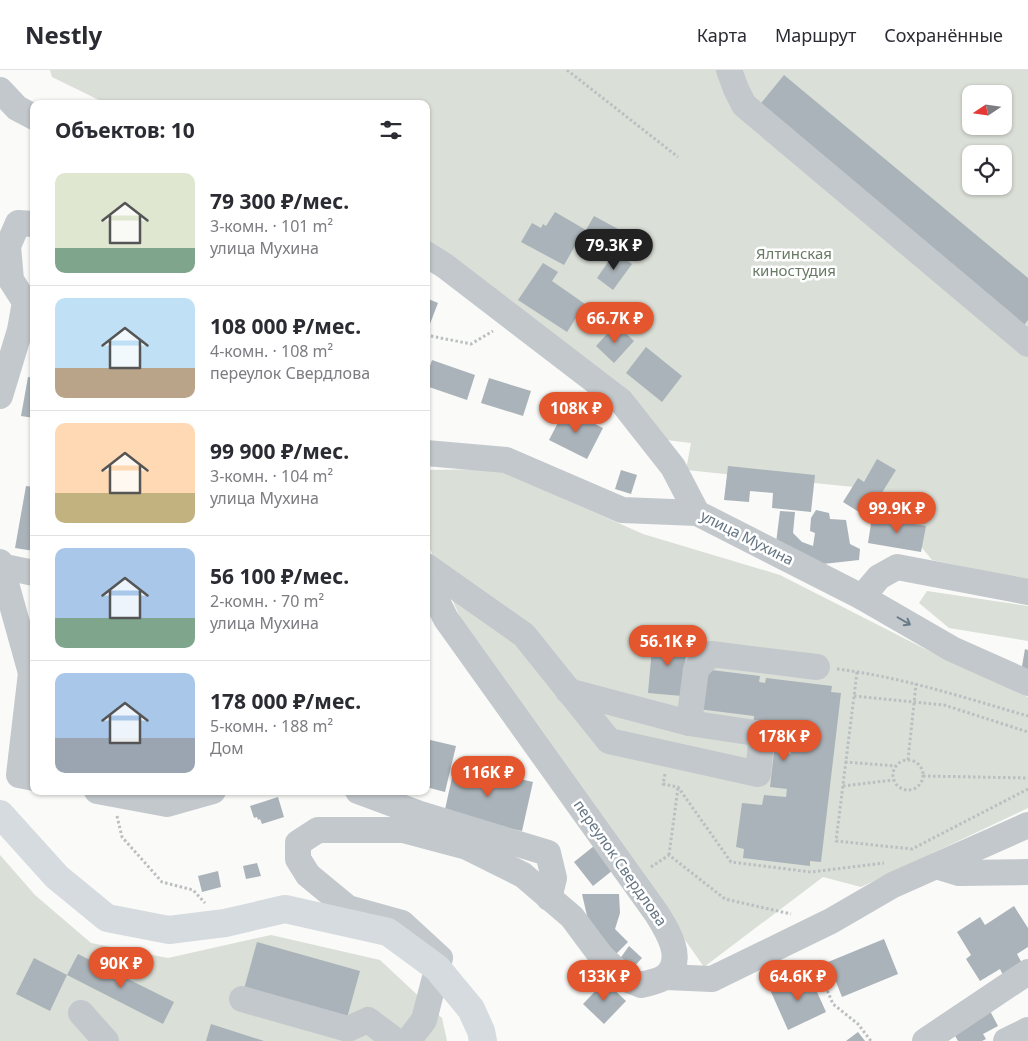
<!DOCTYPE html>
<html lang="ru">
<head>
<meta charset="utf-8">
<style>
  :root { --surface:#fff; --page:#f7f7f7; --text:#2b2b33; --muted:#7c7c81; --line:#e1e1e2; --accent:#e4572e }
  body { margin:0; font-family:"Noto Sans",sans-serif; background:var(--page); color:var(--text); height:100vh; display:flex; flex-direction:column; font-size:19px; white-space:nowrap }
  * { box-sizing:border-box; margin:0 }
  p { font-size:16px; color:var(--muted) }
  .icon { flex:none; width:28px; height:28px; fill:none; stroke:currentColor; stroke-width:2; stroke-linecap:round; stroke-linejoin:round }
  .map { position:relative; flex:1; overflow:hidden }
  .side { position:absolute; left:30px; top:30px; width:400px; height:695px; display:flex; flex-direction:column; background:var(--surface); border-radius:10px; box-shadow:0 1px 4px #0004 }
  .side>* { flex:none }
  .needle { width:32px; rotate:257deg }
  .fabs { position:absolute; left:962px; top:15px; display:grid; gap:10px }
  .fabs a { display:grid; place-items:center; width:50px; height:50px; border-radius:10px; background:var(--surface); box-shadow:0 1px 4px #0004; font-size:25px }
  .price { position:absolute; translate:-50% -42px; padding:0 11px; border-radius:18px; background:var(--accent); color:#fff; font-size:16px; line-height:32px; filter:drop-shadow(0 1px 2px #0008) }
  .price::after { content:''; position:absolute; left:50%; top:30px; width:15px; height:11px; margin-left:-8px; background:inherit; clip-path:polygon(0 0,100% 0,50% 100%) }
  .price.selected { background:#222; color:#fff }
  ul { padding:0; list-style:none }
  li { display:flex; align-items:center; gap:15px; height:125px; padding:0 25px }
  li+li { border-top:1px solid var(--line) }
  li span { display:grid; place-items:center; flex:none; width:140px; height:100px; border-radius:10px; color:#555 }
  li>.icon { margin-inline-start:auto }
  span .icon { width:60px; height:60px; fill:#fffc; stroke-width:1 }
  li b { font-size:21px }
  h2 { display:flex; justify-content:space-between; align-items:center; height:60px; padding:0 25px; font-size:21px }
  header { display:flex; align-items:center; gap:30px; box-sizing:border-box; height:70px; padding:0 25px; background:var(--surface); border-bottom:1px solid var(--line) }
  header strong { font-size:24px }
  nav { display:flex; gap:28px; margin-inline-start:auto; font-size:18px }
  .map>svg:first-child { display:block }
  .green { fill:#dadfd7; fill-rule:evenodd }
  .building { fill:#aab3b9 }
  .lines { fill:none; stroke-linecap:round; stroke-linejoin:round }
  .path { stroke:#bbbfc2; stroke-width:3; stroke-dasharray:2.5 2.5; stroke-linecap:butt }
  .minor { stroke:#c3c8cc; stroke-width:26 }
  .major { stroke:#d6dbdf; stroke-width:28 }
  .oneway { stroke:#6a7a87 }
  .labels { text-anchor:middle; stroke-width:5; stroke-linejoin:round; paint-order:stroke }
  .park-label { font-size:15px; fill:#687a64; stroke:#fff }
  .street-label { font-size:15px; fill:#657683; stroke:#fff }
</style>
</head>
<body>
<header>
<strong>Nestly</strong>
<nav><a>Карта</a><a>Маршрут</a><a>Сохранённые</a></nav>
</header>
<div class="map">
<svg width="1028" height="971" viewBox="0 0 1028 971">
  <rect width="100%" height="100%" fill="#fafaf8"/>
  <!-- green -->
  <g class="green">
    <path d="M50 0H1028V510L932 490 874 419 686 400 691 373 658 369 426 188V34H107L52 7ZM971 24H1004V56H971ZM971 84H1004V116H971Z"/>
    <polygon points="497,399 643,464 780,505 933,583 1028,627 1028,738 861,817 823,807 704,897 463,554 426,470 426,400"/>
    <polygon points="927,521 1028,536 1028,571 949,558 919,533"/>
    <polygon points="0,785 35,825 91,873 168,888 271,865 380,890 442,948 447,971 0,971"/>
  </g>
  <!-- building -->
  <g class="building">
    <polygon points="784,5 1028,208 1028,250 1022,258 757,38"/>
    <polygon points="555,142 586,160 594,146 618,159 599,191 575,176 564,195 521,172 532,153 541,158 543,154 546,156"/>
    <polygon points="615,182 632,194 613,220 597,208"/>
    <polygon points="543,193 558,202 552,211 585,234 567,262 518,230"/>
    <polygon points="426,228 438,233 428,259 426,258"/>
    <polygon points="616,254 634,271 614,293 596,276"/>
    <polygon points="646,277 682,306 662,332 626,303"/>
    <polygon points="432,290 475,305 467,330 426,316 426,308"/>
    <polygon points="28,307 34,308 34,348 21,346"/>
    <polygon points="489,308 531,321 523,346 481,333"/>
    <polygon points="565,339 603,358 587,389 549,370"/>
    <polygon points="877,389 896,400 867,447 843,432 858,408 864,412"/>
    <polygon points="728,396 815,405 811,442 772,438 773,423 750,421 749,432 724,430"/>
    <polygon points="621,400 637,405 631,424 615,419"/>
    <polygon points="26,416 34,417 34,481 15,478"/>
    <polygon points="816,440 829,443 830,449 846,450 850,474 860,479 859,490 823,494 776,473 780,441 795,442 793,463 802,472 813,476 815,463 810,461 811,448"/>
    <polygon points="872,447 926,456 921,482 868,473"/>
    <polygon points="653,568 687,571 682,626 648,623"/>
    <polygon points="1025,579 1028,580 1028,604 1021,602"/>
    <polygon points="703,599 760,606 759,612 765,613 766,608 832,616 831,622 841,623 821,792 810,791 810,796 743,788 744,779 736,777 742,733 762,735 764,725 786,727 787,719 770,717 774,682 791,684 793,661 753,656 754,646 698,639"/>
    <polygon points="426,669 456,676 445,722 426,717"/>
    <polygon points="455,694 533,712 522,761 444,744"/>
    <polygon points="278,727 284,747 262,754 260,749 258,750 257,747 254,748 250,736"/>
    <polygon points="594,776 613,800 593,816 574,792"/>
    <polygon points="257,793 261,806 246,809 243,796"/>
    <polygon points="218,801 221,817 202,822 198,806"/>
    <polygon points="582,824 619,824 620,843 615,859 628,872 616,884 588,850"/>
    <polygon points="1014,836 1028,858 1028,877 1017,884 1024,897 1005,909 1000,899 980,911 966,889 971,885 957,862 980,847 985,855"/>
    <polygon points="884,869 898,904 842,927 828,892"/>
    <polygon points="257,872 360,901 347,948 244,919"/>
    <polygon points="629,876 642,888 631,900 619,890"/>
    <polygon points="78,884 174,932 163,954 67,905"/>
    <polygon points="34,888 67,905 50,941 16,924"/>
    <polygon points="809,904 826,942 788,960 771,922"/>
    <polygon points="605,911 626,931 604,954 583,934"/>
    <polygon points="990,941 998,956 983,964 986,969 982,971 958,971 950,957"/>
    <polygon points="211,954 264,971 206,971"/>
    <polygon points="858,962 865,971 846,971"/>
  </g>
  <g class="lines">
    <!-- path -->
    <g class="path">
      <polyline points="567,0 678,87"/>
      <polyline points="426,265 471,274 493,261"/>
      <path d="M837 599C902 607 965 628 1028 646"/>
      <polyline points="857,602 836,771 912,779 1028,719"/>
      <polyline points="854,626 944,635 1028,662"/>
      <circle cx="908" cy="705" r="15"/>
      <polyline points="908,690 916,614"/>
      <polyline points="845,692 896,696"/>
      <polyline points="665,704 663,714 678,717 731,792 811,802 884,793"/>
      <polyline points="923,706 1028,708"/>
      <polyline points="843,716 893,710"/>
      <polyline points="117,746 122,767 162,812 193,820 205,833"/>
      <polyline points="669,785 678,718"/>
      <polyline points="651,797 669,785 725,829 791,844"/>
      <polyline points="789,898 805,893 813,895 819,901 833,934 858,954 871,971"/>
    </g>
    <!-- minor -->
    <g class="minor">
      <polyline points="729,0 736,19 744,35 1028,274"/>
      <polyline points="0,20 17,38 34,47"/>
      <polyline points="426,184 445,196 621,331 673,397 697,443 862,527 952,579 1028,613"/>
      <polyline points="0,326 20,260 25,232 11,210 8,176 18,153 34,154"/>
      <polyline points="426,383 506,390 622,440 697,443"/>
      <polyline points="0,492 31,603 34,604"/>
      <polyline points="0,496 34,503"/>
      <polyline points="426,496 524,565 609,671 758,704 762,664 689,653"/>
      <polyline points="862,527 879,507 897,497 1028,522"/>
      <polyline points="31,603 19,705 34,708"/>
      <polyline points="568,621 689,653 696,599 711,584 817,597"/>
      <polyline points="97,721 167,734 213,721"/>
      <polyline points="358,721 420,744 548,783 554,808 549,828"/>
      <polyline points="936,796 959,803 1028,802"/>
      <polyline points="666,907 712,909 831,851 893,815 1028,755"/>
      <polyline points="242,929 348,959 368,950 396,971"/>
      <polyline points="81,943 106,971"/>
      <path d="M408 971 424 950 440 888 402 853 348 838 308 805 298 789V773L318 760H403L467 777 523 805 572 847 601 886 626 909 641 915C648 913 661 911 667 905 685 888 667 860 657 844L446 549 426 509"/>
      <polyline points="925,971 1028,902"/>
      <polyline points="1006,971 1028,960"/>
    </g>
    <!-- major -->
    <polyline class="major" points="0,744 57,807 107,848 169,860 225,853 285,839 388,862 437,898 471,939 481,961 483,971"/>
  </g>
  <!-- one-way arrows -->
  <defs><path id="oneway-shaft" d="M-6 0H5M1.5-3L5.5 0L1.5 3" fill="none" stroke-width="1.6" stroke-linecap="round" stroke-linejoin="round" transform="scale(1.25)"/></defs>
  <use class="oneway" href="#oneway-shaft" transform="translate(904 551) rotate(30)"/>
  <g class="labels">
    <!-- park labels -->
    <g class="park-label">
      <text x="794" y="189">Ялтинская<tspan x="794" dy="17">киностудия</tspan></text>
    </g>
    <!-- street labels -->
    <g class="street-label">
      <text transform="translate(747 468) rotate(27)" y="5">улица Мухина</text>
      <text transform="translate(620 793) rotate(55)" y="5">переулок Свердлова</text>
    </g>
  </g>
</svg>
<div class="fabs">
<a><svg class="needle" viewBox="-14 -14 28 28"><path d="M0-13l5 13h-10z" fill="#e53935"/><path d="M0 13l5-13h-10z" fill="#7c7c81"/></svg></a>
<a><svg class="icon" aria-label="locate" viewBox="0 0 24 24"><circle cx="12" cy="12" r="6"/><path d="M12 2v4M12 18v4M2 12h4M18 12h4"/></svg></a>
</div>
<b class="price selected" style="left:614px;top:201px">79.3K ₽</b>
<b class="price" style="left:615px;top:274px">66.7K ₽</b>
<b class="price" style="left:576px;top:364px">108K ₽</b>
<b class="price" style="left:897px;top:464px">99.9K ₽</b>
<b class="price" style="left:668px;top:597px">56.1K ₽</b>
<b class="price" style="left:784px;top:692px">178K ₽</b>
<b class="price" style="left:488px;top:728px">116K ₽</b>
<b class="price" style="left:121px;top:919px">90K ₽</b>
<b class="price" style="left:604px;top:932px">133K ₽</b>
<b class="price" style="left:798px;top:932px">64.6K ₽</b>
<section class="side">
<h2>Объектов: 10<svg class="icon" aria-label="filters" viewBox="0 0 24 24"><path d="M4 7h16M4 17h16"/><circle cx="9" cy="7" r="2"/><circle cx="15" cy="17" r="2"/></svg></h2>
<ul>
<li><span style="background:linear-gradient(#dfe7d0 75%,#7fa58c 0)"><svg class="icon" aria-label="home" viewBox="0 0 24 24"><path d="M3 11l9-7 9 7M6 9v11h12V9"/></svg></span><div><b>79 300 ₽/мес.</b><p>3-комн. · 101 m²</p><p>улица Мухина</p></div></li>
<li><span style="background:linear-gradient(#bfe0f5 70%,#b9a48a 0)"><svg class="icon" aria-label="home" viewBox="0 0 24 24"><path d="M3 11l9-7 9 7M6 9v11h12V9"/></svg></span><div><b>108 000 ₽/мес.</b><p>4-комн. · 108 m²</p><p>переулок Свердлова</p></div></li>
<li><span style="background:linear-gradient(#ffd9b3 70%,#c2b280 0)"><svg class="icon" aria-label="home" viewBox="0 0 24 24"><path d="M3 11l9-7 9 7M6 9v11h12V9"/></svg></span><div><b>99 900 ₽/мес.</b><p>3-комн. · 104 m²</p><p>улица Мухина</p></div></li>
<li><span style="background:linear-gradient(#a9c7e8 70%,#7fa58c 0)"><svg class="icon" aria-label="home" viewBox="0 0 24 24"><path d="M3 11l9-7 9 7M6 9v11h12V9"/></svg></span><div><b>56 100 ₽/мес.</b><p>2-комн. · 70 m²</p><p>улица Мухина</p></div></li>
<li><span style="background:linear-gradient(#a9c7e8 65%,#9aa5b1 0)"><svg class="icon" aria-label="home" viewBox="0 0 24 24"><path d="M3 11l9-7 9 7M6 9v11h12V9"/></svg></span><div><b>178 000 ₽/мес.</b><p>5-комн. · 188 m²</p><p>Дом</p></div></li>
</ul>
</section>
</div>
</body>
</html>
